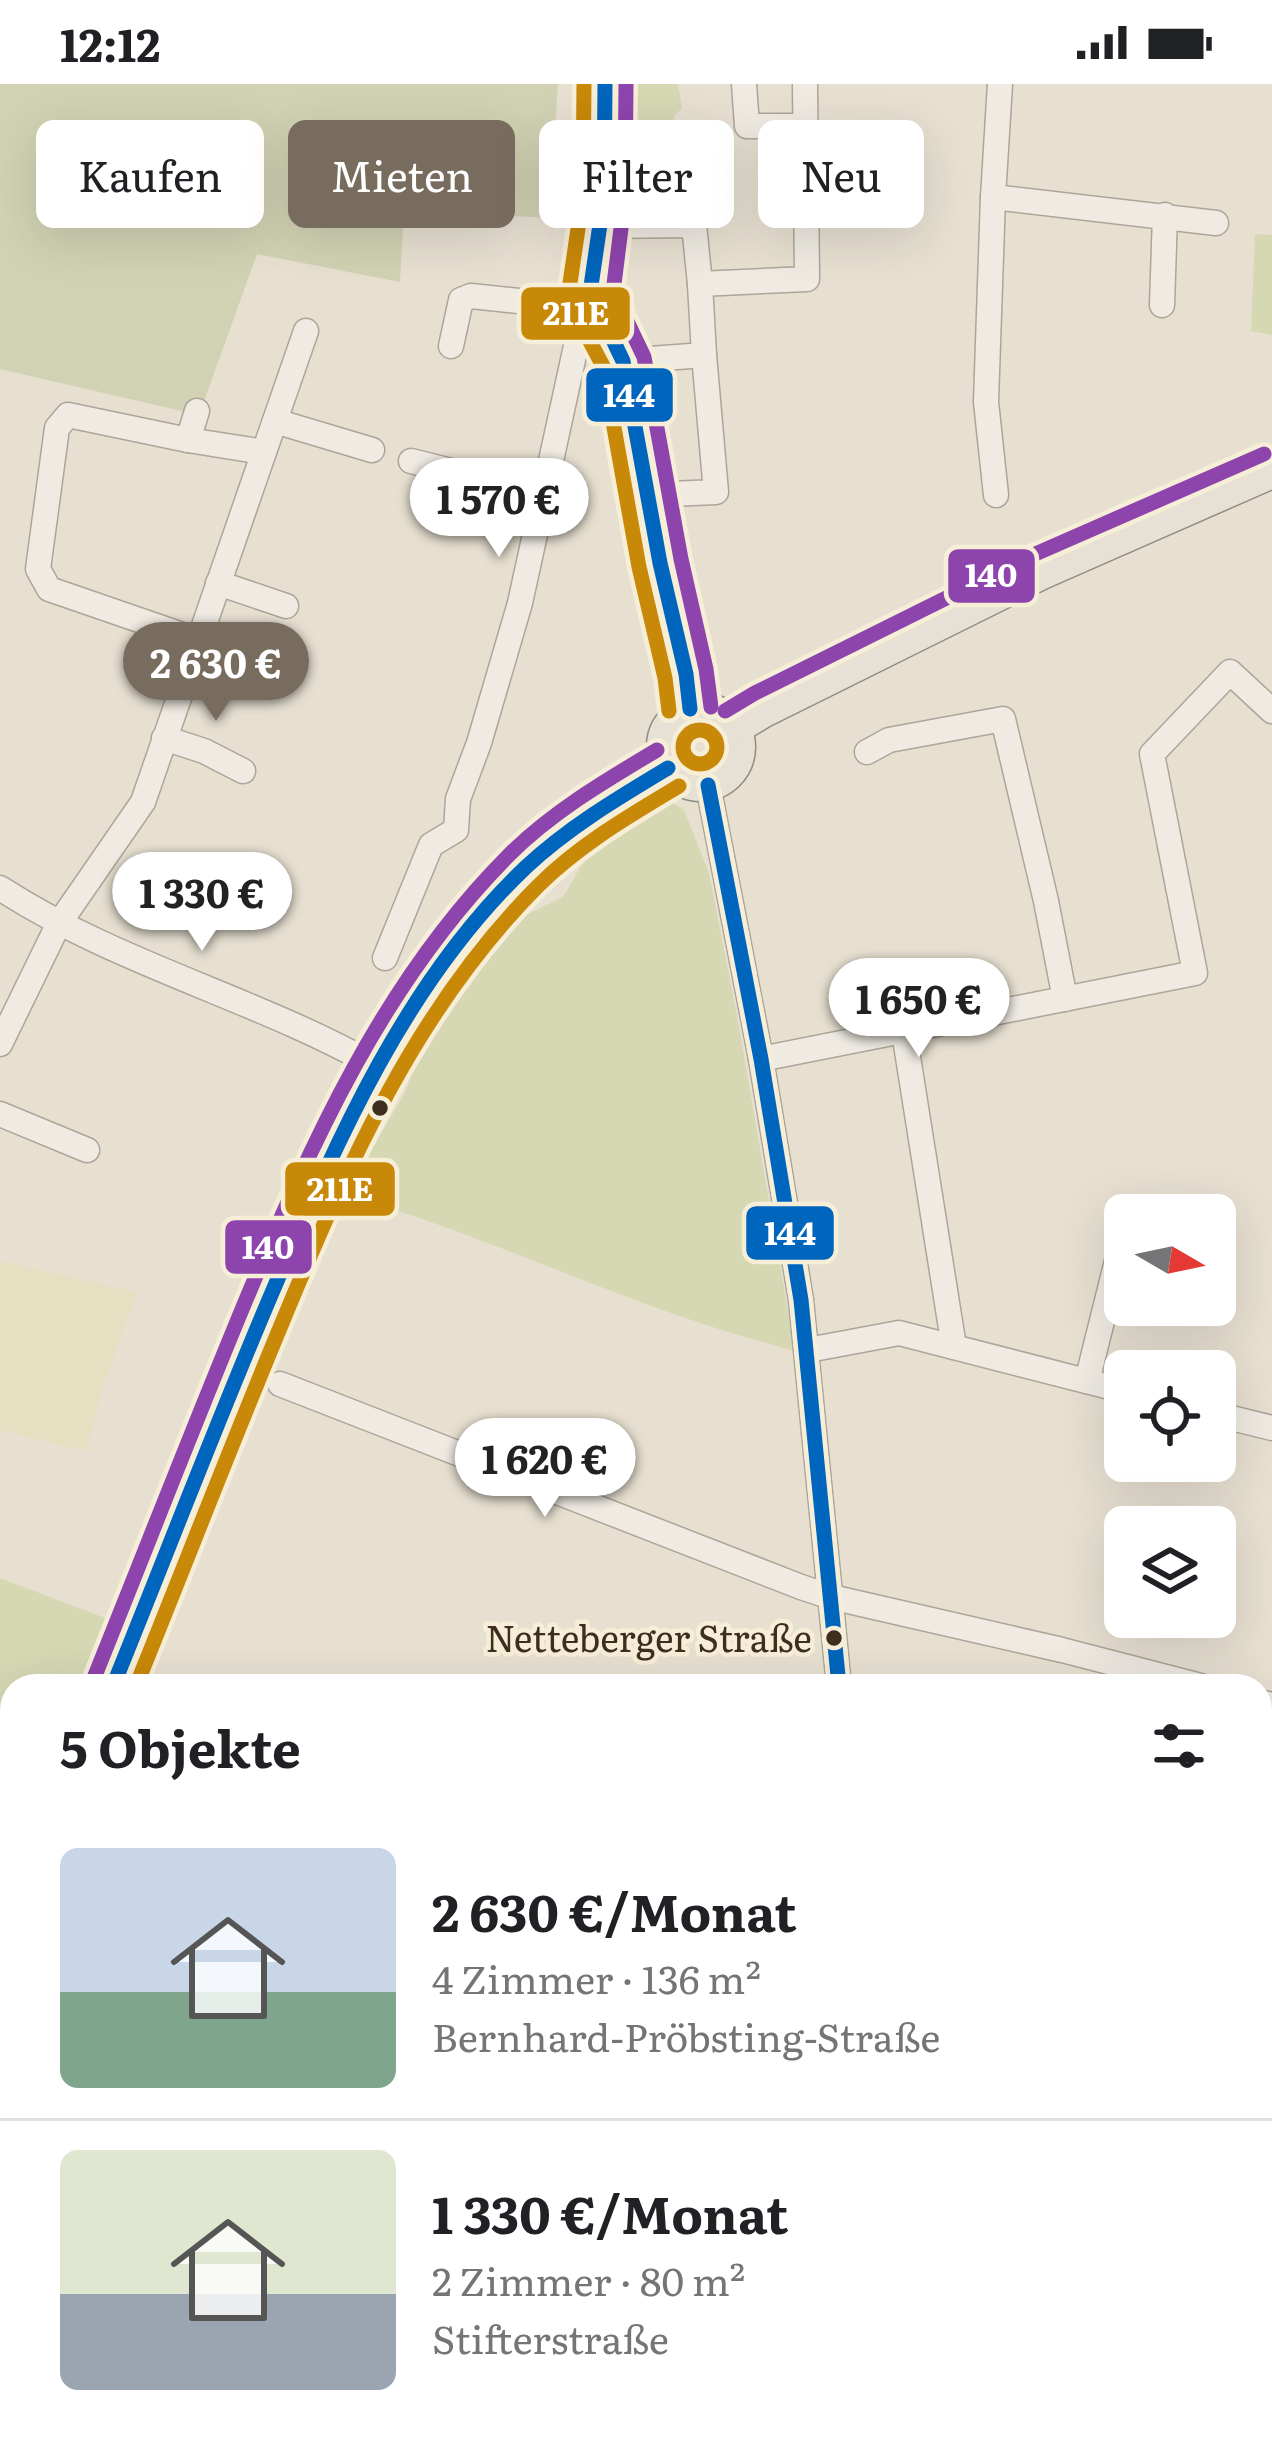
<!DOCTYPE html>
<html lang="de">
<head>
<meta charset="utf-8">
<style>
  :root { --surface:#fff; --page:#f6f6f6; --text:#202124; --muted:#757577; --line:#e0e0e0; --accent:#786c5e }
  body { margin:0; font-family:Literata,serif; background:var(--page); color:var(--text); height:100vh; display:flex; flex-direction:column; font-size:45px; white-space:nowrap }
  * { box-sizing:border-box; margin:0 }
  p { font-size:39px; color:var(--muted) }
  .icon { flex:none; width:66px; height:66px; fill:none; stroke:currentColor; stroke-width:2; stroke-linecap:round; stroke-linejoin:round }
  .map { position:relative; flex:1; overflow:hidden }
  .panel { position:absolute; left:0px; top:1590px; width:1272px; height:771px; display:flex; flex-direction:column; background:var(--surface); border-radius:36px 36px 0 0; box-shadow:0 12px 48px #0002 }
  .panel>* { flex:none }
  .hud { position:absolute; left:36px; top:36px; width:1200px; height:108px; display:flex; gap:24px }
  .needle { width:78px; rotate:99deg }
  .controls { position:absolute; left:1104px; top:1110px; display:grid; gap:24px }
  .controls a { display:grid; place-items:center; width:132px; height:132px; border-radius:18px; background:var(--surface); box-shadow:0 12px 48px #0002; font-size:60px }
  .price { position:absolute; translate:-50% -102px; padding:0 27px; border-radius:42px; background:#fff; color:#222; font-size:39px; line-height:78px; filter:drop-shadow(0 3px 6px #0008) }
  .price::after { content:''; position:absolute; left:50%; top:72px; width:36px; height:27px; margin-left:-18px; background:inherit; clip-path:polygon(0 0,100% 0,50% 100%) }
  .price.active { background:var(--accent); color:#fff }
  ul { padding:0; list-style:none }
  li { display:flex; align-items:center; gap:36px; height:300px; padding:0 60px }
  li+li { border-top:3px solid var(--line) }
  li span { display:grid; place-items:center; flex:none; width:336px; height:240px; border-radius:18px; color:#555 }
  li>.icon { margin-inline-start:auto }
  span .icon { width:144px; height:144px; fill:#fffc; stroke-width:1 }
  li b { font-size:51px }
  h2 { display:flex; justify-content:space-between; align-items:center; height:144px; padding:0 60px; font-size:51px }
  .pill { padding:0 42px; border-radius:18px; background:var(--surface); box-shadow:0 12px 48px #0002; font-size:42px; line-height:108px }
  .pill.active { background:var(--accent); color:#fff }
  .status { display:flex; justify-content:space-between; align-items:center; height:84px; padding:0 60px; background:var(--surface); direction:ltr }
  .status svg { height:33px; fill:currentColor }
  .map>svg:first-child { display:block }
  .farmland { fill:#e6dfc2 }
  .green { fill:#d6d7b3 }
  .cemetery { fill:#d1d1b3 }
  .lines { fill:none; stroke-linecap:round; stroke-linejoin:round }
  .minor-casing { stroke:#ada599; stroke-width:27 }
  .major-casing { stroke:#928b80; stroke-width:33 }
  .minor { stroke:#efebe3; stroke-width:24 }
  .major { stroke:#e6e1d4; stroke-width:30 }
  .bus-1-casing { stroke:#f7eed8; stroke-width:24 }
  .bus-2-casing { stroke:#f7eed8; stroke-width:24 }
  .bus-3-casing { stroke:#f7eed8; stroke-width:24 }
  .bus-1 { stroke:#0065bd; stroke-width:15 }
  .bus-2 { stroke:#c88808; stroke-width:15 }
  .bus-3 { stroke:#8e44ad; stroke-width:15 }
  .bus-dot { fill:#3d2e20; stroke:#f7eed8; stroke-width:4.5 }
  .labels { text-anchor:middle; stroke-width:9; stroke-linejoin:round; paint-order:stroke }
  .bus-label { font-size:36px; fill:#3d2e20; stroke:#f7eed8; text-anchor:end }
  .line-badge { stroke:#f7eed8; stroke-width:4.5 }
  .badge-label { font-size:33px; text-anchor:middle; font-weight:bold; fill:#fff }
</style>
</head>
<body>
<div class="status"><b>12:12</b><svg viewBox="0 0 49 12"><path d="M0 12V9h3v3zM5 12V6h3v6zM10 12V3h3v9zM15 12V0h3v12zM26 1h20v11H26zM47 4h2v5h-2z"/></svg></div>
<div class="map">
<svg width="1272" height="2359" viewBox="0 0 1272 2359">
  <rect width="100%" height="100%" fill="#e7e0d1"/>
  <!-- farmland -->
  <g class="farmland">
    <polygon points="0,1177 137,1208 104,1299 86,1367 0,1346"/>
    <polygon points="1260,1897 1272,1899 1272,2359 1251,2359 1248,2349 1260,2349"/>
  </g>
  <!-- green -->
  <g class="green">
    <polygon points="638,0 678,0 682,24 675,31 670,46 645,47 635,44"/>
    <polygon points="661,56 673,57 683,70 687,134 624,137 633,68"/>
    <polygon points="1255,150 1272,151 1272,251 1251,247"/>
    <path d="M659 716 673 719 684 726 709 789 738 937 795 1267C729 1250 665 1228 601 1203 514 1170 430 1133 340 1110L362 1082 406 1007 420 964 434 941 497 851 528 830 563 813 581 782 599 763Z"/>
    <polygon points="0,1494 121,1540 97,1602 12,1602 12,1796 0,1788"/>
  </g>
  <!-- cemetery -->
  <polygon class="cemetery" points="0,0 558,0 549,134 404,126 400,198 257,170 199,331 0,285"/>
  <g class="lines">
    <defs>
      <g id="minor">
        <path d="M605 0 604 113 591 202C592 230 616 250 623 277L660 479 686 590 690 625"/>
        <polyline points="744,0 747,42 806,42"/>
        <polyline points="993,113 1216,139"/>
        <polyline points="601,142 694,141 700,200 807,195 805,0"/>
        <polyline points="1162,221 1165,131"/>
        <polyline points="451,262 461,216 471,212 547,220 589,240"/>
        <polyline points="623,277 704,271 700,200"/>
        <polyline points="275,337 372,366"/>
        <polyline points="188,356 197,327"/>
        <polyline points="264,368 306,247"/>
        <polyline points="411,377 544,410"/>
        <polyline points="647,411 716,408 704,271"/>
        <polyline points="996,411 986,318 993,113 1000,0"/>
        <polyline points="218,499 286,522"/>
        <polyline points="164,654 204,667 243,687"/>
        <polyline points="867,668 889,656 1003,635 1046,817 1065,915"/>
        <polyline points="708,701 761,975 801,1216 839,1602"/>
        <path d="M0 804C117 880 255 914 376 982"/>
        <polyline points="385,874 431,761 456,746 458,715 479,659 520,519 576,262 583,248 598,230"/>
        <polyline points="904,948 954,1263"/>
        <polyline points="0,960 58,841 143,718 264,368 188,356 68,331 57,344 38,485 49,505 197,556"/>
        <polyline points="761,975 1195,889 1152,670 1230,588 1272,627"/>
        <polyline points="0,1030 87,1066"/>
        <polyline points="808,1266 899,1249 1125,1307"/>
        <polyline points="1087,1297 1125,1145"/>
        <polyline points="280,1300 801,1503 831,1513 1062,1566 1201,1602"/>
        <polyline points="1215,1330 1272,1344"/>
        <polyline points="1260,1618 1272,1621"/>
        <polyline points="1260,1904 1272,1906"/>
        <polyline points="0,2148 12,2153"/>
        <polyline points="767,2349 773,2359"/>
        <polyline points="1042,2349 1045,2359"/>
        <polyline points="464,2359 478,2349"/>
      </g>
      <g id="major">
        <circle cx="701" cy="663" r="39"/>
        <polyline points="736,645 764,628 1042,490 1272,389"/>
        <path d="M113 1602C166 1473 215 1343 269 1215 358 1002 451 793 668 684"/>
        <polyline points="0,1678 12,1684"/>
        <polyline points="0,1901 12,1866"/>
      </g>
    </defs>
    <!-- minor casing -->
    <use href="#minor" class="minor-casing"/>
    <!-- major casing -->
    <use href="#major" class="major-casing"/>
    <!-- minor -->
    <use href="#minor" class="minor"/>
    <!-- major -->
    <use href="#major" class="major"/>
    <defs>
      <g id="bus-1">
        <polyline points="605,0 604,113 591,202 592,212 623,277 660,479 686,590 690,625"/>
        <polyline points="708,701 761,975 801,1216 839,1602"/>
        <path d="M113 1602C167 1469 218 1335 274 1204 338 1054 406 897 526 783 569 743 618 714 668 684"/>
      </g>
      <g id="bus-2">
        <polyline points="584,0 583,111 570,199 572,215 576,231 603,282 639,483 665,594 669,627"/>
        <circle cx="700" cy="663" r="17"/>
        <path d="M136 1602C185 1481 232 1359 282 1239 347 1082 416 924 538 802 579 761 629 732 679 702"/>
      </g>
      <g id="bus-3">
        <polyline points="626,0 625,113 613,208 644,273 681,475 706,585 711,623"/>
        <polyline points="725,627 755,609 1033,471 1264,370"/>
        <path d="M94 1594C144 1470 192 1346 243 1223 311 1060 383 897 509 771 552 728 605 697 657 666"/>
      </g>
    </defs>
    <!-- bus-1 casing -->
    <use href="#bus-1" class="bus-1-casing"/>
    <!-- bus-2 casing -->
    <use href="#bus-2" class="bus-2-casing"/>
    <!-- bus-3 casing -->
    <use href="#bus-3" class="bus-3-casing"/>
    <!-- bus-1 -->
    <use href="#bus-1" class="bus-1"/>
    <!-- bus-2 -->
    <use href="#bus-2" class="bus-2"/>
    <!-- bus-3 -->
    <use href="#bus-3" class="bus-3"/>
  </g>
  <!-- markers -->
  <g class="bus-dot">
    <circle cx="380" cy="1024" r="10"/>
    <circle cx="834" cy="1554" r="10"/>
  </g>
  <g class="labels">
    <!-- bus labels -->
    <g class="bus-label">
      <text x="812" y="1568">Netteberger Straße</text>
    </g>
  </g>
  <g class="line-badge">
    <rect x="519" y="201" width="113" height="57" rx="12" fill="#c88808"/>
    <rect x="584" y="282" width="91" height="58" rx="12" fill="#0065bd"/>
    <rect x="946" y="463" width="91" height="58" rx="12" fill="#8e44ad"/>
    <rect x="283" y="1076" width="114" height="58" rx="12" fill="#c88808"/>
    <rect x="744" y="1120" width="92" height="58" rx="12" fill="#0065bd"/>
    <rect x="223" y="1134" width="91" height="58" rx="12" fill="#8e44ad"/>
  </g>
  <g class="badge-label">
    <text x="576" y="241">211E</text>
    <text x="629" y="323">144</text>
    <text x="991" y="503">140</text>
    <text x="340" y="1117">211E</text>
    <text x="790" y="1161">144</text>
    <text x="268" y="1175">140</text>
  </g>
</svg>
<div class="controls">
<a><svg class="needle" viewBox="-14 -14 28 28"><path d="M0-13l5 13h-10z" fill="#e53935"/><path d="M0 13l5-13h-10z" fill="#757577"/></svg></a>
<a><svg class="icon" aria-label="locate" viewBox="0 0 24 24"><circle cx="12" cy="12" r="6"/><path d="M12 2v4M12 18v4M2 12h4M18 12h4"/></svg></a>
<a><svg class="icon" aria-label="layers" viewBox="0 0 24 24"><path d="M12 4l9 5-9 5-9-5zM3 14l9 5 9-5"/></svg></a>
</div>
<b class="price" style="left:499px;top:476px">1 570 €</b>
<b class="price active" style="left:216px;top:640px">2 630 €</b>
<b class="price" style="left:202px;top:870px">1 330 €</b>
<b class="price" style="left:919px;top:976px">1 650 €</b>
<b class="price" style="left:545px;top:1436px">1 620 €</b>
<div class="hud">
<a class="pill">Kaufen</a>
<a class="pill active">Mieten</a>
<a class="pill">Filter</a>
<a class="pill">Neu</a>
</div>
<section class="panel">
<h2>5 Objekte<svg class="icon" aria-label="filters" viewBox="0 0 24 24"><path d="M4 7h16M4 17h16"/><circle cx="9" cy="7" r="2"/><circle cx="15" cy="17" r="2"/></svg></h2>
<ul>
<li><span style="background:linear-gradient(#c9d6e8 60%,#7fa58c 0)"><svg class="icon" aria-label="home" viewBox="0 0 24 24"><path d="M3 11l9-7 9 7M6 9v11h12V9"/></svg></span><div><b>2 630 €/Monat</b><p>4 Zimmer · 136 m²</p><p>Bernhard-Pröbsting-Straße</p></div></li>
<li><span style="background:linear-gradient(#dfe7d0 60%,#9aa5b1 0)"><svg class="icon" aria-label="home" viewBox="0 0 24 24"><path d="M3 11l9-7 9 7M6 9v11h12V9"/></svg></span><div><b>1 330 €/Monat</b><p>2 Zimmer · 80 m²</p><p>Stifterstraße</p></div></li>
</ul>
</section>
</div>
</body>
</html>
